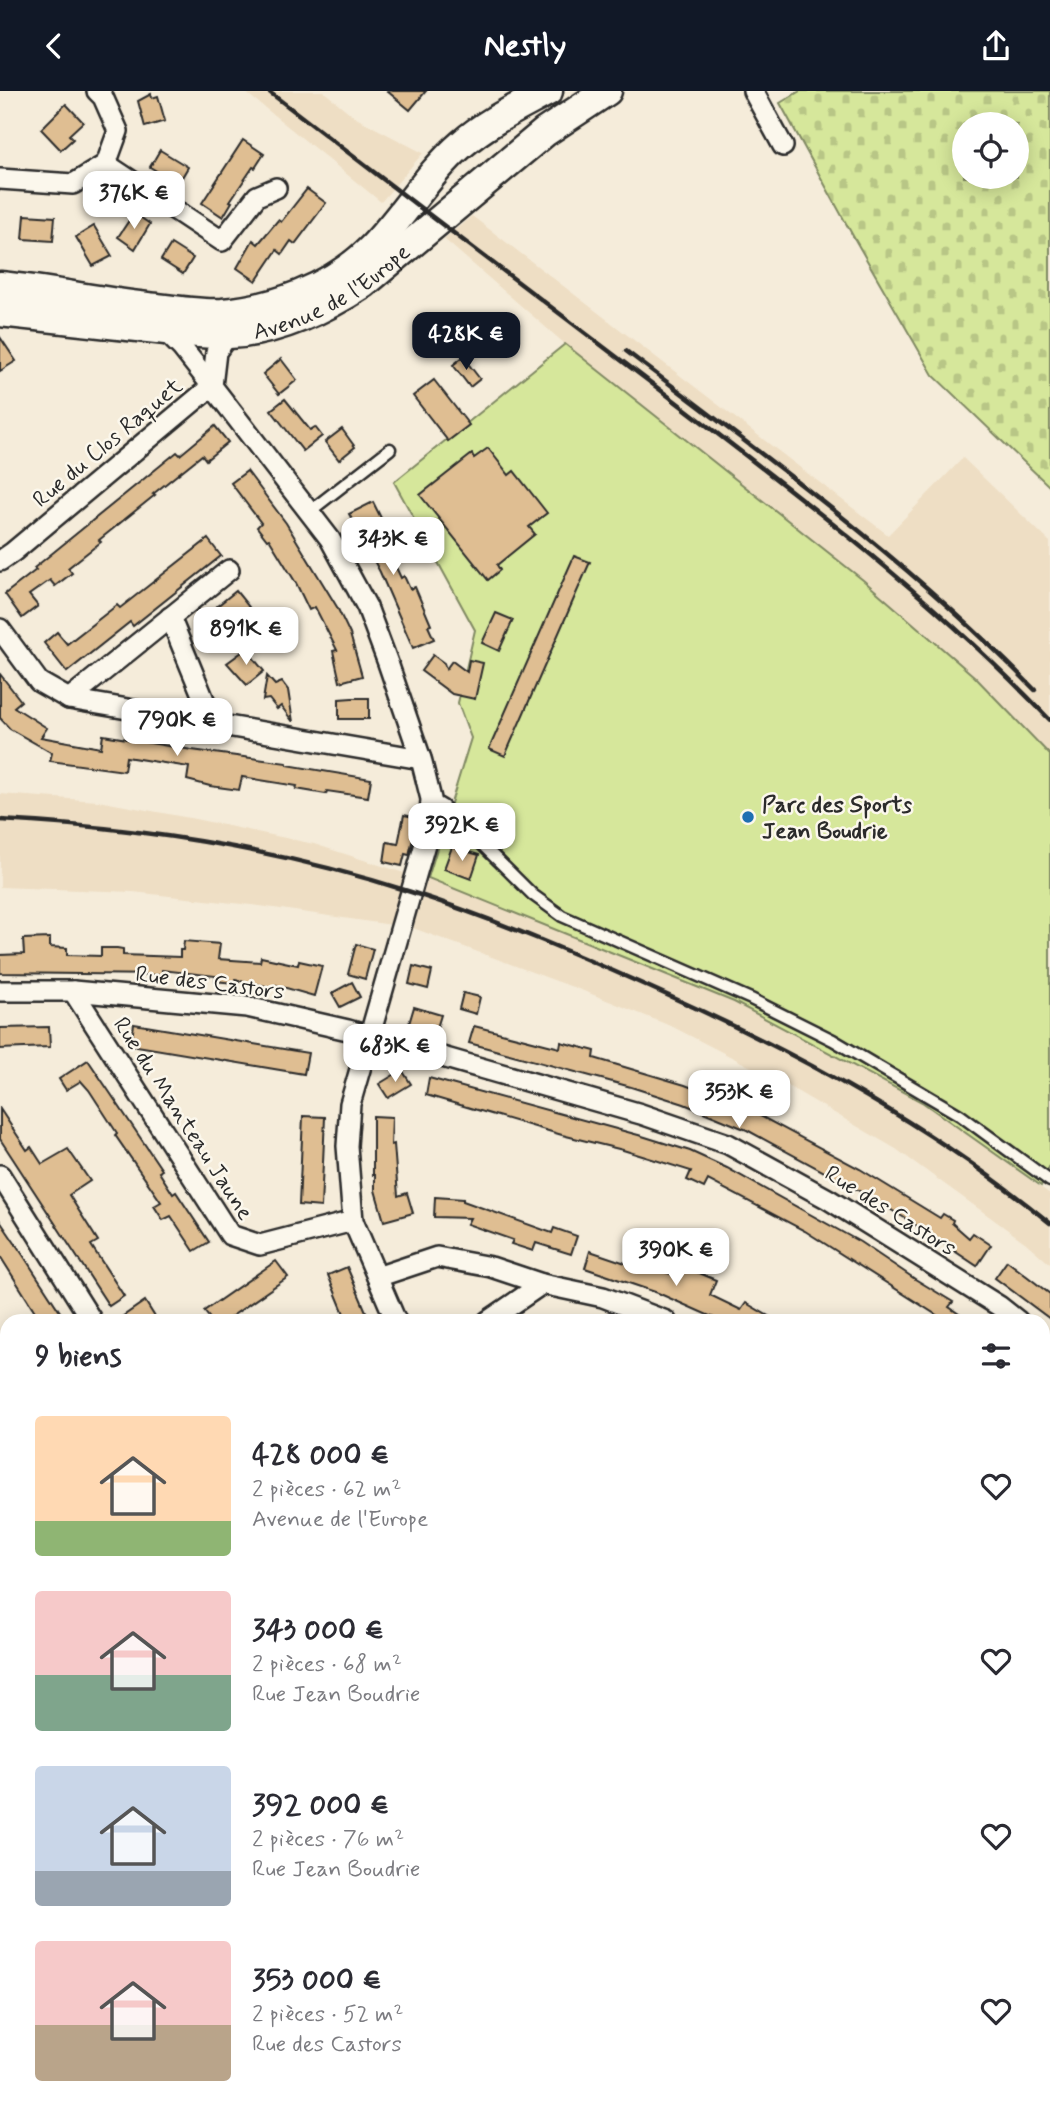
<!DOCTYPE html>
<html lang="fr">
<head>
<meta charset="utf-8">
<style>
  :root { --surface:#fff; --page:#f2f2f3; --text:#2b2b33; --muted:#7c7c81; --accent:#111827 }
  body { margin:0; font-family:Mynerve,sans-serif; background:var(--page); color:var(--text); height:100vh; display:flex; flex-direction:column; font-size:26px; white-space:nowrap }
  * { box-sizing:border-box; margin:0 }
  p { font-size:23px; color:var(--muted) }
  .icon { flex:none; width:38px; height:38px; fill:none; stroke:currentColor; stroke-width:2; stroke-linecap:round; stroke-linejoin:round }
  .map { position:relative; flex:1; overflow:hidden }
  .details { position:absolute; left:0px; top:1223px; width:1050px; height:800px; display:flex; flex-direction:column; background:var(--surface); border-radius:21px 21px 0 0; box-shadow:0 4px 18px #0003 }
  .details>* { flex:none }
  .buttons { position:absolute; left:952px; top:21px; display:grid; gap:14px }
  .buttons a { display:grid; place-items:center; width:77px; height:77px; border-radius:50%; background:var(--surface); box-shadow:0 4px 18px #0003; font-size:35px }
  .price { position:absolute; translate:-50% -60px; padding:0 16px; border-radius:14px; background:#fff; color:#222; font-size:23px; line-height:46px; filter:drop-shadow(0 2px 4px #0008) }
  .price::after { content:''; position:absolute; left:50%; top:42px; width:21px; height:16px; margin-left:-10px; background:inherit; clip-path:polygon(0 0,100% 0,50% 100%) }
  .price.selected { background:var(--accent); color:#fff }
  ul { padding:0; list-style:none }
  li { display:flex; align-items:center; gap:21px; height:175px; padding:0 35px }
  li span { display:grid; place-items:center; flex:none; width:196px; height:140px; border-radius:7px; color:#555 }
  li>.icon { margin-inline-start:auto }
  span .icon { width:84px; height:84px; fill:#fffc; stroke-width:1 }
  li b { font-size:30px }
  h2 { display:flex; justify-content:space-between; align-items:center; height:84px; padding:0 35px; font-size:30px }
  header { display:flex; justify-content:space-between; align-items:center; height:91px; padding:0 35px; background:var(--accent); color:#fff; font-size:32px; font-weight:700 }
  .map>svg:first-child { display:block }
  .built { fill:#eedec4 }
  .grass { fill:#d6e79b; stroke:#808963; stroke-width:2 }
  .cemetery { fill:url(#cemetery-stones); stroke:#808963; stroke-width:2; fill-rule:evenodd }
  .building { fill:#dfbe92; stroke:#2b2b2b; stroke-width:2 }
  .lines { fill:none; stroke-linecap:round; stroke-linejoin:round }
  .service-casing { stroke:#2b2b2b; stroke-width:15 }
  .minor-casing { stroke:#2b2b2b; stroke-width:24 }
  .secondary-casing { stroke:#2b2b2b; stroke-width:33 }
  .service { stroke:#fbf7ec; stroke-width:10 }
  .minor { stroke:#fbf7ec; stroke-width:19 }
  .secondary { stroke:#fbf7ec; stroke-width:28 }
  .rail { stroke:#2b2b2b; stroke-width:4.5 }
  .poi-dot { fill:#1f6fb2; stroke:#fbf7ec; stroke-width:2.5 }
  .labels { text-anchor:middle; stroke-width:5; stroke-linejoin:round; paint-order:stroke }
  .street-label { font-size:23px; fill:#2b2b2b; stroke:#fbf7ec }
  .poi-label { font-size:23px; font-weight:bold; fill:#2b2b2b; stroke:#fbf7ec; text-anchor:start }
</style>
</head>
<body>
<header><svg class="icon" aria-label="back" viewBox="0 0 24 24"><path d="M15 5l-7 7 7 7"/></svg>Nestly<svg class="icon" aria-label="share" viewBox="0 0 24 24"><path d="M12 15V3M7 8l5-5 5 5M5 13v7h14v-7"/></svg></header>
<div class="map">
<svg width="1050" height="2022" viewBox="0 0 1050 2022">
  <defs>
    <pattern id="cemetery-stones" width="16" height="16" patternUnits="userSpaceOnUse" patternTransform="scale(1.75)"><rect width="16" height="16" fill="#d6e79b"/><path d="M2 7V4a2 2 0 0 1 4 0v3zM10 15v-3a2 2 0 0 1 4 0v3z" fill="#b8c686"/></pattern>
  </defs>
  <rect width="100%" height="100%" fill="#f5ecda"/>
  <filter id="ink" filterUnits="userSpaceOnUse"><feTurbulence type="fractalNoise" baseFrequency=".0143" numOctaves="2"/><feDisplacementMap in="SourceGraphic" scale="14" xChannelSelector="R" yChannelSelector="G"/><feConvolveMatrix kernelMatrix="1 2 1 2 8 2 1 2 1" color-interpolation-filters="sRGB"/></filter>
  <g filter="url(#ink)">
    <!-- built -->
    <g class="built">
      <polygon points="244,0 323,0 356,27 423,62 381,111"/>
      <polygon points="472,125 888,444 963,367 1050,451 1050,664 975,586 863,489 565,253 444,148"/>
      <polygon points="0,703 98,710 195,728 314,753 404,782 392,834 260,815 133,801 0,796"/>
      <polygon points="428,787 734,911 922,1011 1050,1103 1050,1173 1026,1152 896,1058 788,995 673,936 589,902 413,837"/>
    </g>
    <!-- grass -->
    <polygon class="grass" points="565,253 863,489 975,586 1050,664 1050,1074 1041,1095 922,1011 734,911 428,787 471,647 458,612 475,539 394,391"/>
    <!-- cemetery -->
    <path class="cemetery" d="M800 0H1050V396L933 284 853 145 780 12ZM964 33H1017V86H964Z"/>
    <!-- building -->
    <g class="building">
      <polygon points="387,0 426,0 410,19"/>
      <polygon points="151,3 152,7 158,5 165,30 145,36 138,10"/>
      <polygon points="66,13 83,31 69,44 73,48 61,59 41,38"/>
      <polygon points="243,49 264,63 255,77 253,76 230,110 232,111 223,126 202,112"/>
      <polygon points="160,59 188,76 178,93 150,76"/>
      <polygon points="307,98 326,112 295,153 291,150 282,163 277,159 256,190 237,177 253,149 258,153 278,129 281,131"/>
      <polygon points="134,122 150,133 135,158 118,146"/>
      <polygon points="25,124 55,126 53,150 23,148"/>
      <polygon points="94,135 112,165 93,175 76,146"/>
      <polygon points="171,153 193,167 183,183 161,169"/>
      <polygon points="0,246 16,270 0,280"/>
      <polygon points="463,266 480,288 470,296 453,274"/>
      <polygon points="281,268 297,289 279,303 263,283"/>
      <polygon points="434,289 469,334 448,350 413,305"/>
      <polygon points="285,308 310,339 315,336 322,345 303,360 271,319"/>
      <polygon points="215,335 228,351 206,369 202,364 153,403 155,404 99,449 101,451 68,477 72,482 55,495 50,489 29,504 38,515 22,527 5,503 36,479 34,477 177,361 180,364"/>
      <polygon points="342,338 355,356 339,369 325,351"/>
      <polygon points="488,357 509,384 514,380 547,422 529,436 535,443 497,474 500,479 488,489 420,404 472,363 474,367"/>
      <polygon points="247,380 286,432 337,516 350,543 362,585 340,591 333,560 337,559 315,516 309,519 296,492 269,448 267,449 257,436 261,432 231,392"/>
      <polygon points="373,411 383,431 376,434 401,487 404,485 410,498 415,496 431,534 428,535 434,548 413,557 380,481 349,423"/>
      <polygon points="208,448 221,465 133,535 130,531 67,581 44,552 57,541 67,553 117,514 120,517"/>
      <polygon points="574,465 590,471 505,665 489,658"/>
      <polygon points="236,500 249,516 214,544 201,528"/>
      <polygon points="496,522 513,529 499,560 482,552"/>
      <polygon points="246,558 264,580 247,594 227,572"/>
      <polygon points="433,564 444,572 446,578 452,570 467,581 469,569 483,572 475,608 452,603 421,580"/>
      <polygon points="0,583 21,610 14,616 47,637 41,646 101,657 103,644 192,659 287,672 287,674 371,688 368,706 327,700 326,703 296,698 297,695 242,686 239,699 210,695 187,689 189,676 126,666 124,680 50,670 52,662 10,638 0,627"/>
      <polygon points="267,585 275,594 282,591 288,599 293,631 281,615 277,618 269,608 263,609"/>
      <polygon points="352,607 369,607 369,628 339,628 339,608"/>
      <polygon points="404,724 418,727 409,764 405,763 402,775 384,771 387,751 398,753"/>
      <polygon points="452,756 479,764 471,788 444,778"/>
      <polygon points="50,847 50,856 67,857 67,864 101,865 101,857 117,857 123,858 123,864 180,866 180,859 183,859 184,850 220,853 218,868 260,871 261,866 298,874 299,870 322,875 314,905 276,894 276,897 235,889 234,892 215,890 216,885 162,879 162,884 0,882 0,864 24,863 23,848"/>
      <polygon points="356,853 373,858 365,888 348,883"/>
      <polygon points="413,875 432,880 428,898 409,893"/>
      <polygon points="352,891 360,906 340,916 332,902"/>
      <polygon points="463,902 480,906 476,923 459,918"/>
      <polygon points="414,916 441,924 435,943 408,936"/>
      <polygon points="134,933 308,962 304,983 131,954"/>
      <polygon points="474,935 560,957 561,951 595,960 594,967 685,994 749,1019 860,1078 940,1127 943,1123 953,1129 952,1132 969,1147 973,1142 991,1154 977,1175 908,1129 856,1098 747,1039 684,1013 631,996 469,952"/>
      <polygon points="49,936 50,956 0,958 0,937"/>
      <polygon points="88,969 162,1079 159,1081 173,1103 176,1101 209,1151 194,1160 171,1125 163,1129 154,1115 161,1111 115,1044 117,1042 89,999 81,990 66,999 59,988"/>
      <polygon points="402,979 411,993 388,1007 379,993"/>
      <polygon points="429,987 642,1045 690,1060 727,1077 860,1151 915,1188 953,1211 949,1216 969,1230 946,1230 805,1140 708,1089 704,1097 687,1089 691,1080 623,1059 562,1044 426,1004"/>
      <polygon points="0,1018 27,1059 31,1056 42,1073 68,1058 90,1090 69,1104 98,1150 91,1154 124,1205 109,1215 0,1048"/>
      <polygon points="303,1025 325,1026 321,1116 299,1114"/>
      <polygon points="373,1025 392,1026 391,1054 394,1053 398,1105 407,1102 413,1122 384,1130 375,1099 375,1084 373,1084"/>
      <polygon points="435,1106 463,1108 463,1110 552,1142 554,1137 577,1145 571,1163 536,1152 533,1160 511,1153 513,1149 467,1133 470,1127 434,1126"/>
      <polygon points="0,1130 23,1164 66,1230 41,1230 0,1165"/>
      <polygon points="590,1160 643,1178 644,1174 674,1184 678,1173 716,1189 710,1204 741,1219 746,1212 777,1230 721,1230 658,1202 585,1177"/>
      <polygon points="276,1170 288,1186 225,1230 212,1230 204,1220"/>
      <polygon points="1007,1170 1050,1203 1050,1228 995,1187"/>
      <polygon points="347,1176 370,1230 347,1230 328,1184"/>
      <polygon points="145,1210 155,1226 149,1230 116,1230"/>
    </g>
    <g class="lines">
      <defs>
        <g id="service">
          <polyline points="309,421 390,358"/>
          <polyline points="431,708 443,715 533,804 562,825 751,908 833,949 960,1024 1050,1090"/>
        </g>
        <g id="minor">
          <polyline points="97,0 103,6 118,40 106,73"/>
          <polyline points="753,0 783,55"/>
          <polyline points="106,73 222,150 257,105 276,97"/>
          <polyline points="0,88 73,93 106,73"/>
          <polyline points="229,243 216,261 212,295 330,448 367,516 388,572 421,668 431,708 429,739 350,1013 347,1055 353,1130 396,1230"/>
          <polyline points="0,470 13,461 212,295 182,257 163,238"/>
          <polyline points="170,526 214,633"/>
          <polyline points="0,538 39,591 69,608 421,668"/>
          <polyline points="69,608 229,479"/>
          <polyline points="0,900 73,900 247,916 348,939 641,1023 728,1053 828,1108 999,1215 1018,1230"/>
          <polyline points="73,900 230,1144 260,1154 353,1130"/>
          <polyline points="0,1084 92,1230"/>
          <polyline points="377,1186 437,1166 491,1176 542,1193"/>
          <polyline points="488,1230 542,1193 603,1206 666,1230"/>
          <polyline points="1043,1256 1050,1266"/>
          <polyline points="1043,1554 1050,1561"/>
          <polyline points="1043,1820 1050,1839"/>
          <polyline points="1043,1881 1050,1879"/>
          <polyline points="0,1912 7,1920"/>
          <polyline points="85,2016 89,2022"/>
          <polyline points="748,2016 751,2022"/>
          <polyline points="877,2016 877,2022"/>
          <polyline points="181,2022 210,2016"/>
        </g>
        <g id="secondary">
          <path d="M0 195C53 200 105 212 158 217 180 220 201 223 222 222 274 218 330 197 368 161 402 128 426 84 462 53 487 31 519 16 548 0"/>
          <path id="s1" d="M0 221C42 226 85 230 128 235 161 238 195 244 229 243 277 241 323 219 363 193L545 41 607 0"/>
          <polyline points="0,1559 7,1569"/>
          <polyline points="342,2016 346,2022"/>
        </g>
      </defs>
      <!-- service casing -->
      <use href="#service" class="service-casing"/>
      <!-- minor casing -->
      <use href="#minor" class="minor-casing"/>
      <!-- secondary casing -->
      <use href="#secondary" class="secondary-casing"/>
      <!-- service -->
      <use href="#service" class="service"/>
      <!-- minor -->
      <use href="#minor" class="minor"/>
      <!-- secondary -->
      <use href="#secondary" class="secondary"/>
      <!-- rail -->
      <g class="rail">
        <path d="M268 0C398 100 528 199 659 298 794 401 932 505 1050 629"/>
        <path d="M626 260C767 367 912 472 1035 599"/>
        <path d="M0 729C139 736 278 758 411 801 498 829 583 866 667 904 803 965 934 1037 1050 1132"/>
      </g>
    </g>
  </g>
  <!-- markers -->
  <circle class="poi-dot" cx="748" cy="726" r="7"/>
  <g class="labels">
    <!-- street labels -->
    <g class="street-label">
      <text dy="8" stroke="none"><textPath href="#s1" startOffset="343">Avenue de l'Europe</textPath></text>
      <text transform="translate(107 351) rotate(-40)" y="8">Rue du Clos Raquet</text>
      <text transform="translate(210 891) rotate(7)" y="8">Rue des Castors</text>
      <text transform="translate(184 1027) rotate(57)" y="8">Rue du Manteau Jaune</text>
      <text transform="translate(891 1119) rotate(32)" y="8">Rue des Castors</text>
    </g>
    <!-- poi labels -->
    <g class="poi-label">
      <text x="762" y="721">Parc des Sports<tspan x="762" dy="26">Jean Boudrie</tspan></text>
    </g>
  </g>
</svg>
<div class="buttons">
<a><svg class="icon" aria-label="locate" viewBox="0 0 24 24"><circle cx="12" cy="12" r="6"/><path d="M12 2v4M12 18v4M2 12h4M18 12h4"/></svg></a>
</div>
<b class="price" style="left:134px;top:140px">376K €</b>
<b class="price selected" style="left:466px;top:281px">428K €</b>
<b class="price" style="left:393px;top:486px">343K €</b>
<b class="price" style="left:246px;top:576px">891K €</b>
<b class="price" style="left:177px;top:667px">790K €</b>
<b class="price" style="left:462px;top:772px">392K €</b>
<b class="price" style="left:395px;top:993px">683K €</b>
<b class="price" style="left:739px;top:1039px">353K €</b>
<b class="price" style="left:676px;top:1197px">390K €</b>
<section class="details">
<h2>9 biens<svg class="icon" aria-label="filters" viewBox="0 0 24 24"><path d="M4 7h16M4 17h16"/><circle cx="9" cy="7" r="2"/><circle cx="15" cy="17" r="2"/></svg></h2>
<ul>
<li><span style="background:linear-gradient(#ffd9b3 75%,#8fb573 0)"><svg class="icon" aria-label="home" viewBox="0 0 24 24"><path d="M3 11l9-7 9 7M6 9v11h12V9"/></svg></span><div><b>428 000 €</b><p>2 pièces · 62 m²</p><p>Avenue de l'Europe</p></div><svg class="icon" aria-label="heart" viewBox="0 0 24 24"><path d="M12 20l-8-8c-3-5 5-10 8-4 3-6 11-1 8 4z"/></svg></li>
<li><span style="background:linear-gradient(#f6c9c9 60%,#7fa58c 0)"><svg class="icon" aria-label="home" viewBox="0 0 24 24"><path d="M3 11l9-7 9 7M6 9v11h12V9"/></svg></span><div><b>343 000 €</b><p>2 pièces · 68 m²</p><p>Rue Jean Boudrie</p></div><svg class="icon" aria-label="heart" viewBox="0 0 24 24"><path d="M12 20l-8-8c-3-5 5-10 8-4 3-6 11-1 8 4z"/></svg></li>
<li><span style="background:linear-gradient(#c9d6e8 75%,#9aa5b1 0)"><svg class="icon" aria-label="home" viewBox="0 0 24 24"><path d="M3 11l9-7 9 7M6 9v11h12V9"/></svg></span><div><b>392 000 €</b><p>2 pièces · 76 m²</p><p>Rue Jean Boudrie</p></div><svg class="icon" aria-label="heart" viewBox="0 0 24 24"><path d="M12 20l-8-8c-3-5 5-10 8-4 3-6 11-1 8 4z"/></svg></li>
<li><span style="background:linear-gradient(#f6c9c9 60%,#b9a48a 0)"><svg class="icon" aria-label="home" viewBox="0 0 24 24"><path d="M3 11l9-7 9 7M6 9v11h12V9"/></svg></span><div><b>353 000 €</b><p>2 pièces · 52 m²</p><p>Rue des Castors</p></div><svg class="icon" aria-label="heart" viewBox="0 0 24 24"><path d="M12 20l-8-8c-3-5 5-10 8-4 3-6 11-1 8 4z"/></svg></li>
</ul>
</section>
</div>
</body>
</html>
